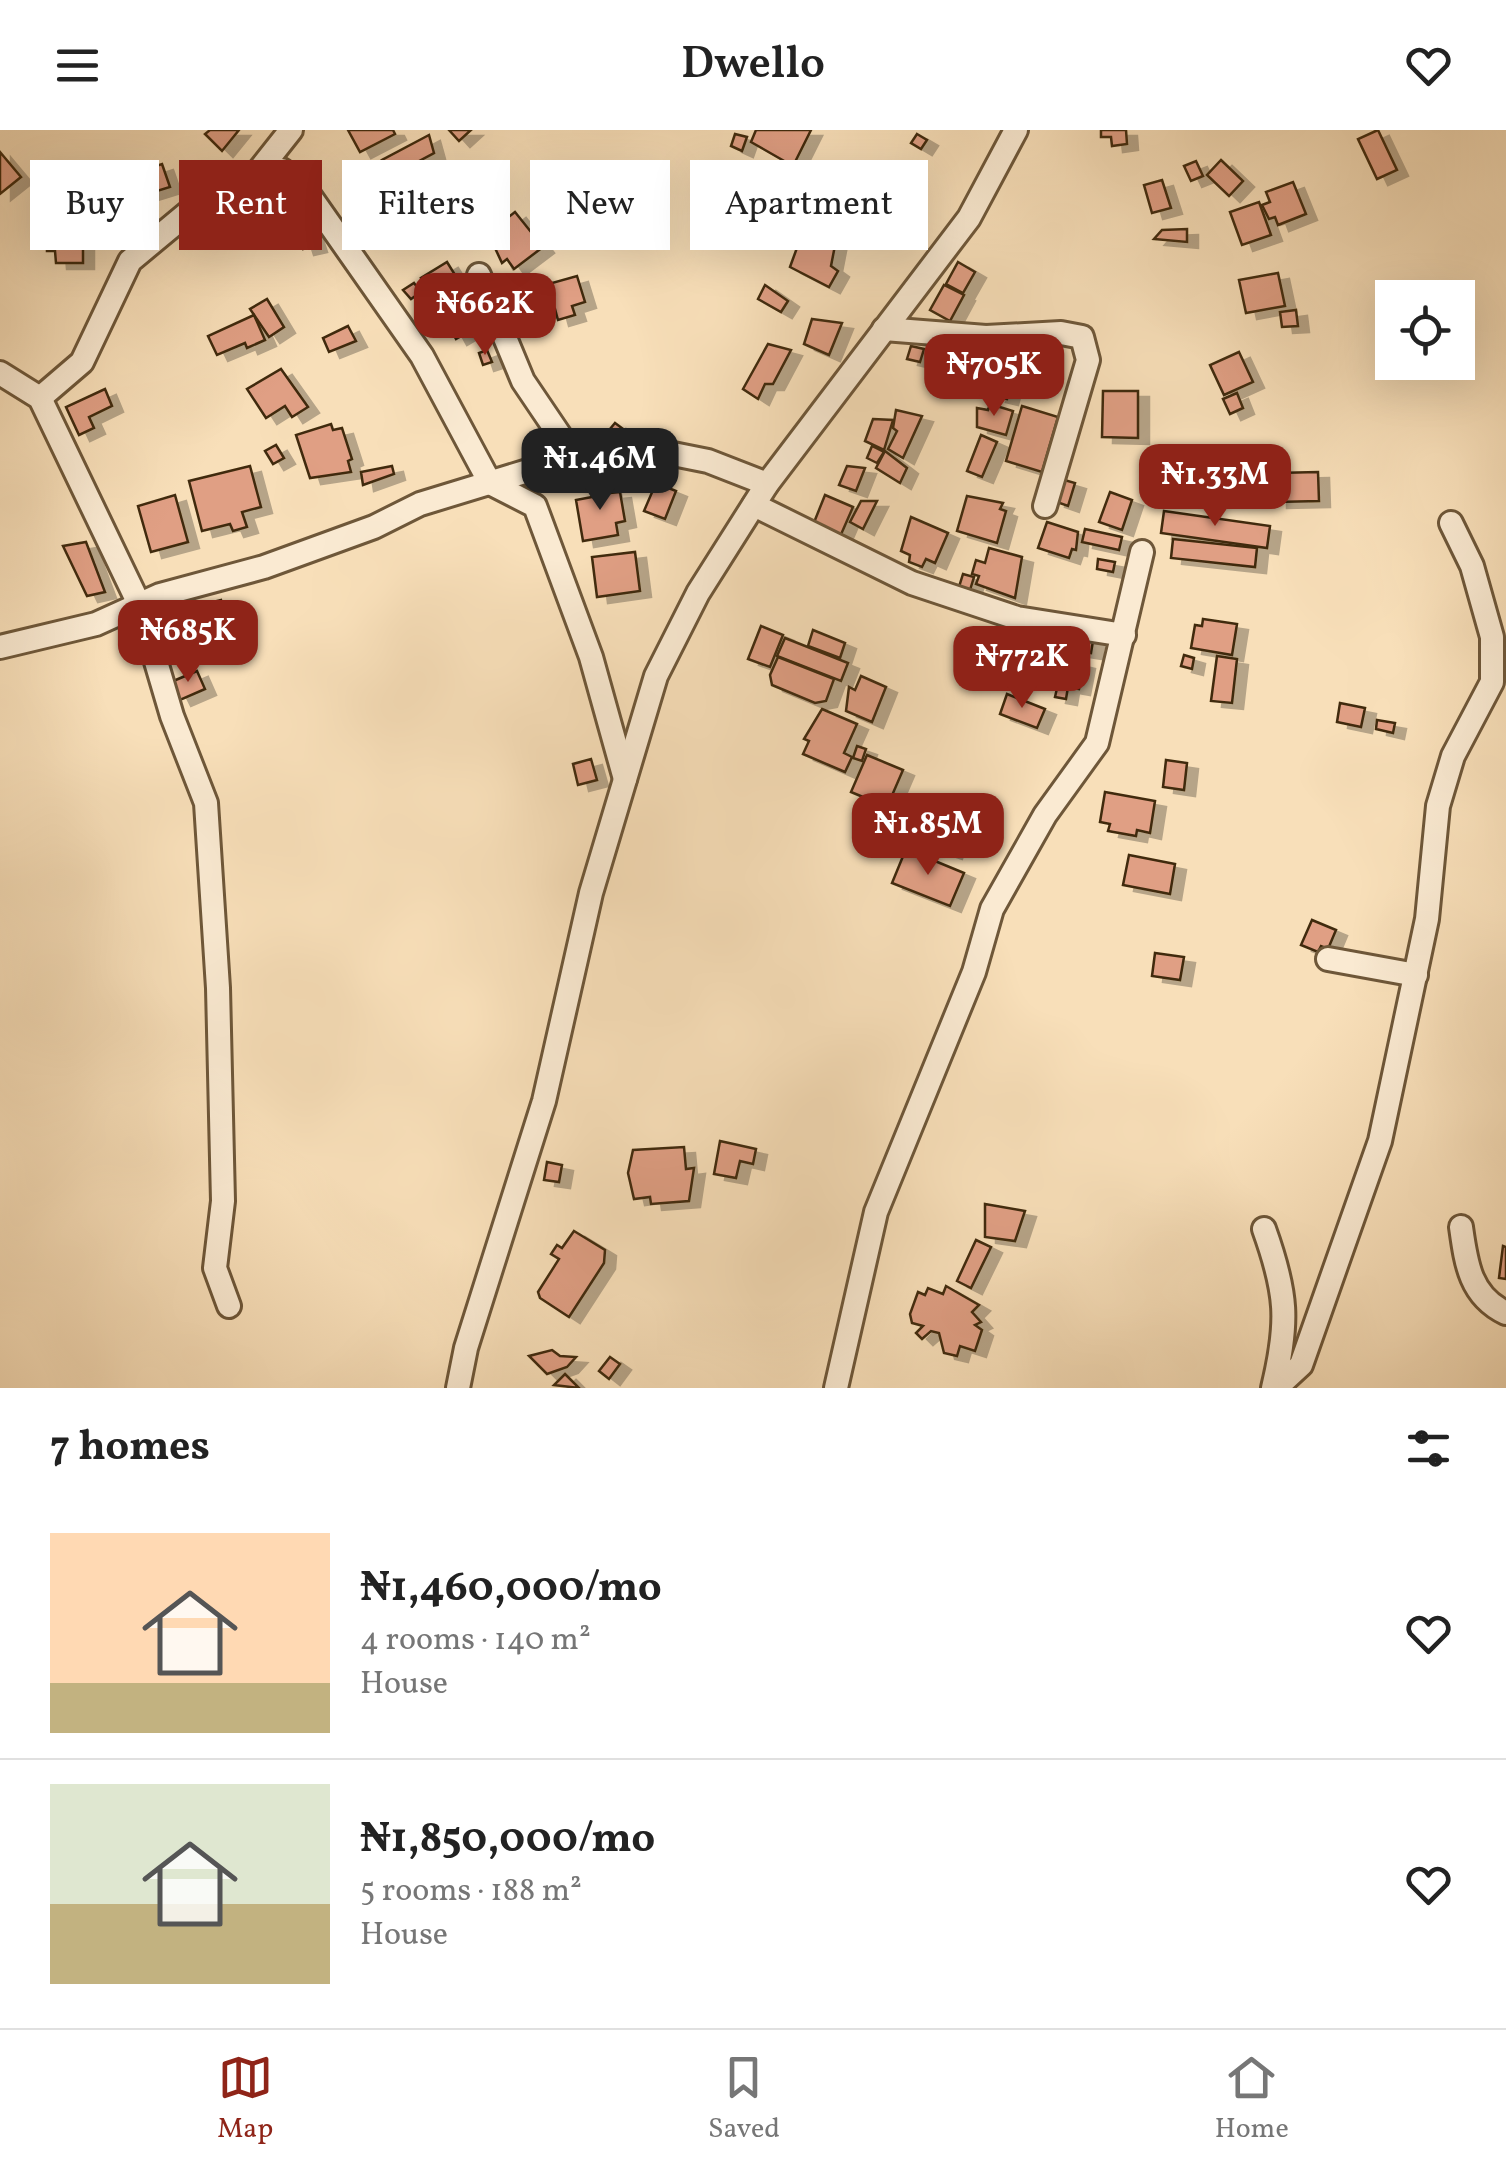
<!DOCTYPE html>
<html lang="en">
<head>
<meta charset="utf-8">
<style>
  :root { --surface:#fff; --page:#f6f6f6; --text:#222; --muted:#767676; --line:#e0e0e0; --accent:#8f2418 }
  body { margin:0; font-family:Vollkorn,serif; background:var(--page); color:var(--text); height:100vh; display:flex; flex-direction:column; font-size:38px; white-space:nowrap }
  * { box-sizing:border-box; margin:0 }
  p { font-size:32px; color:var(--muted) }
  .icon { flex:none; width:55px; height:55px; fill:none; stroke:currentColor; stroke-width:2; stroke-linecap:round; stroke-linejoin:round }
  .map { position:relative; height:1258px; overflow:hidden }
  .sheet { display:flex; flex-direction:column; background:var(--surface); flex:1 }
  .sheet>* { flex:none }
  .banner { position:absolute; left:30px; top:30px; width:1000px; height:90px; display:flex; gap:20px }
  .fabs { position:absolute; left:1375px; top:150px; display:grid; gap:20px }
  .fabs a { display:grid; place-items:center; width:100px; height:100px; border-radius:0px; background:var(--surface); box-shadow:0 10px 40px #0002; font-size:50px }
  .price { position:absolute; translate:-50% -85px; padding:0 22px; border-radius:20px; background:var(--accent); color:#fff; font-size:32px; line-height:65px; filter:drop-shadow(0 2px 5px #0008) }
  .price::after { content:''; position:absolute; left:50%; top:60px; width:30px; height:22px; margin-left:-15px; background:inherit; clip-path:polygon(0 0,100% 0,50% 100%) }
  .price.on { background:#222; color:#fff }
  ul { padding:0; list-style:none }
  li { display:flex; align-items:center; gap:30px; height:250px; padding:0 50px }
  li+li { border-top:2px solid var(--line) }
  li span { display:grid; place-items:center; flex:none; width:280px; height:200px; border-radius:0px; color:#555 }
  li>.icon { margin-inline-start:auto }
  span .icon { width:120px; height:120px; fill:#fffc; stroke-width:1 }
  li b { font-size:42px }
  h2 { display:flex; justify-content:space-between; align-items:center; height:120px; padding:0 50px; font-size:42px }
  .chip { padding:0 35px; border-radius:0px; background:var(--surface); box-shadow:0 10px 40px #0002; font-size:35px; line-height:90px }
  .chip.on { background:var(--accent); color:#fff }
  header { display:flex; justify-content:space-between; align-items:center; height:130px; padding:0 50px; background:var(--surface); font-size:45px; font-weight:600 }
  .tabs { display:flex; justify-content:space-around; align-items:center; height:140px; border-top:2px solid var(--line); background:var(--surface); font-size:28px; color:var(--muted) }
  .tabs a { display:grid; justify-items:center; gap:5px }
  .tabs .on { color:var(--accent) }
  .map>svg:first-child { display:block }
  .building { fill:#e09f84; stroke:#402a0e; stroke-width:2.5; filter:url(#shadow) }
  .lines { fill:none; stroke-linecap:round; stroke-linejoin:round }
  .minor-casing { stroke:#6e5739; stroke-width:28 }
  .minor { stroke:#faead2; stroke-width:22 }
</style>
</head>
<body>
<header><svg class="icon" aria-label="menu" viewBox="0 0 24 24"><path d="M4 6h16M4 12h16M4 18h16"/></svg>Dwello<svg class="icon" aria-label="heart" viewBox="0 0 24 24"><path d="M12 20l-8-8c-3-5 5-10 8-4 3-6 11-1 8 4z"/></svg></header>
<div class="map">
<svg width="1506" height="1258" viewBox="0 0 1506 1258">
  <defs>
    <filter id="shadow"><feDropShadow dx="11" dy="6" stdDeviation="0" flood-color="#0004"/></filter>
  </defs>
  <rect width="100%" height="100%" fill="#f8dfb9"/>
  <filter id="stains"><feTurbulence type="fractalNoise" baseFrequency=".002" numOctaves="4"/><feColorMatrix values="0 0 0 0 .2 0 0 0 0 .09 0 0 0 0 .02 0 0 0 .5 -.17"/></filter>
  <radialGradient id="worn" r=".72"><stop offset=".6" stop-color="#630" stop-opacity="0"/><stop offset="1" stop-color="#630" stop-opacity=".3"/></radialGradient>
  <!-- building -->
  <g class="building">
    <polygon points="210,0 239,0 222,21 205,4"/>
    <polygon points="348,0 393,0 395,4 360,22"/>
    <polygon points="449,0 471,0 459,11"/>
    <polygon points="756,0 811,0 793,36 751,12"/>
    <polygon points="1101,0 1126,0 1127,14 1112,16 1111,7 1101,7"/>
    <polygon points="1378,0 1397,40 1377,49 1358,9"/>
    <polygon points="735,4 747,7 742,21 731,16"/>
    <polygon points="917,4 927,10 921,19 911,13"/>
    <polygon points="429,5 434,23 393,45 382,30"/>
    <polygon points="0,22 21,47 0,64"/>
    <polygon points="1221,30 1243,51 1229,66 1207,45"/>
    <polygon points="1196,31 1203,46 1191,51 1184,36"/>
    <polygon points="162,34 170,57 141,66 135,43"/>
    <polygon points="380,34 392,47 361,72 350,59"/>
    <polygon points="785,36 813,52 797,83 781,73 792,61 776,52"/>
    <polygon points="409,40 420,54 406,64 397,48"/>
    <polygon points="1162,50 1171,78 1152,83 1144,55"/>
    <polygon points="1293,52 1306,84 1278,95 1275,87 1269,89 1262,75 1270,72 1266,62"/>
    <polygon points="401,58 408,70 398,77 391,65"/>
    <polygon points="275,65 284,92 267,99 259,71"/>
    <polygon points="1259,72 1271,105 1242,115 1230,82"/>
    <polygon points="515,82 543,117 514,139 507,129 502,133 488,103"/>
    <polygon points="307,89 316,116 303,119 295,94"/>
    <polygon points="806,93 837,105 831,136 838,141 829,157 790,137"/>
    <polygon points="1187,99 1187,112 1154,109 1162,100"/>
    <polygon points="47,103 83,103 83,133 56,133 55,121 47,121"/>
    <polygon points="447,132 457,148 431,164 421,148"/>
    <polygon points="958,132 975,142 963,163 946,154"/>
    <polygon points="1278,143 1285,176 1246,183 1239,150"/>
    <polygon points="577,146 585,172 572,176 575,185 558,190 555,179 541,183 534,158"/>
    <polygon points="414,153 421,162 411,169 403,160"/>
    <polygon points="765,155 788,171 781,182 758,169"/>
    <polygon points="944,155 964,165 950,191 930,180"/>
    <polygon points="267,169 284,197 269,207 250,179"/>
    <polygon points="1296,180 1298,196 1282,197 1280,182"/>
    <polygon points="254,185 265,210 247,218 245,213 217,225 208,206"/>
    <polygon points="812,189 842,193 829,225 804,214"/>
    <polygon points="460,192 466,203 456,209 450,198"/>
    <polygon points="348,196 356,211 329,222 323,208"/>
    <polygon points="768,214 791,220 773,254 765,254 758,269 743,259"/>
    <polygon points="911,216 924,219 920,232 907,229"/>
    <polygon points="487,220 492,232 483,235 479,223"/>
    <polygon points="1239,222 1253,252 1224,265 1210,235"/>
    <polygon points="281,239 308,277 292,287 285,276 266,288 247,259"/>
    <polygon points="999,255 1010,258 1007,269 995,266"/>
    <polygon points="105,259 112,276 89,287 94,298 79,305 66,277"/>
    <polygon points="1103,261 1138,261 1138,308 1102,307"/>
    <polygon points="1237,263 1243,278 1230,284 1223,269"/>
    <polygon points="990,274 1013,281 1006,305 977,297 977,278 988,280"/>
    <polygon points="1022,276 1058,287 1042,342 1006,331"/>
    <polygon points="896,280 922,286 903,328 888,319 897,301 893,298"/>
    <polygon points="873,289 893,290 884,320 865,311"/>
    <polygon points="615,293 634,307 624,320 605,305"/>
    <polygon points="331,294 333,300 342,298 352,329 348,331 351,342 310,348 296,305"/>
    <polygon points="981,305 997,312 982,347 967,341"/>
    <polygon points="276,315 284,328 273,334 265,321"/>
    <polygon points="872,316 884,322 877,333 867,328"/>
    <polygon points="885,321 907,338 900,353 876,338"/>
    <polygon points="1189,331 1221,334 1219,363 1186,360"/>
    <polygon points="250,336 261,377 242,382 247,397 233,401 230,394 202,401 189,351"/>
    <polygon points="392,336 394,344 363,355 361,342"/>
    <polygon points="847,336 865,338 856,361 839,355"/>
    <polygon points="1318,342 1319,371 1276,372 1276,343"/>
    <polygon points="1061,349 1075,353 1068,376 1054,371"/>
    <polygon points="609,353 611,363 620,362 625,391 616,393 618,405 583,411 576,370 592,367 590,357"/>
    <polygon points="656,353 676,361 665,389 644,381"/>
    <polygon points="1110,362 1132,370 1122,400 1099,392"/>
    <polygon points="175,365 188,412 151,422 138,376"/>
    <polygon points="825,365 853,377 839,409 813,395"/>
    <polygon points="967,366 1003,373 1000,379 1006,381 997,413 957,401"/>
    <polygon points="861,371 877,371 863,399 850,392"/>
    <polygon points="1164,381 1270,396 1267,418 1161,403"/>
    <polygon points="911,387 948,403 935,433 926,429 922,437 909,432 910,425 901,421"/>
    <polygon points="1047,392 1078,402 1076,420 1072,419 1069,428 1038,418"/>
    <polygon points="1085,399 1122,407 1119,420 1082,412"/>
    <polygon points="1173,409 1257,418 1255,437 1171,428"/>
    <polygon points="86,412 105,462 87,466 63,416"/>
    <polygon points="989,418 1022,427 1015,468 976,454 979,446 972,444 976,430 985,433"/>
    <polygon points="635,422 640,461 597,467 592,427"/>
    <polygon points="1098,429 1115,432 1113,442 1097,439"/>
    <polygon points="963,444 974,447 970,460 959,457"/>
    <polygon points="221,470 225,487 199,493 197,476"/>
    <polygon points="1203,489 1237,494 1232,525 1191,518 1195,495 1202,496"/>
    <polygon points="761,496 783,505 770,537 748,529"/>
    <polygon points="1016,496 1054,503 1050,521 1013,514"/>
    <polygon points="1058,499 1094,505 1091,523 1072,520 1069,539 1052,536"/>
    <polygon points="813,500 845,513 840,528 808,516"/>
    <polygon points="785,508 848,533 841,551 777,526"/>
    <polygon points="1184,525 1194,528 1192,539 1181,536"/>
    <polygon points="1217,526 1237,529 1232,573 1211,571"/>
    <polygon points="778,527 834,549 826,571 815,573 772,555 770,545"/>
    <polygon points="1071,530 1084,533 1079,559 1068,557 1066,569 1055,567 1058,554 1049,552 1052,537 1069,541"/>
    <polygon points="197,541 205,559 180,570 171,552"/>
    <polygon points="861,546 886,557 872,592 846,581 849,557 855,560"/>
    <polygon points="1007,564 1045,579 1037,598 1000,584"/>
    <polygon points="1340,573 1365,578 1361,597 1337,592"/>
    <polygon points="822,579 857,594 844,623 852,627 845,642 803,624 809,611 804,609"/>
    <polygon points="1377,590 1395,593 1393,603 1376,599"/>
    <polygon points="857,616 866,619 862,631 853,628"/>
    <polygon points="867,625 903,640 887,677 851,662"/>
    <polygon points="591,629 597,650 578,655 573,634"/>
    <polygon points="1166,630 1187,633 1184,660 1163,657"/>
    <polygon points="1105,662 1155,671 1150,703 1137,700 1136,706 1108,701 1110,694 1100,692"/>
    <polygon points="933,691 959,699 951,723 925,714"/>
    <polygon points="906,719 964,743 950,776 892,753"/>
    <polygon points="1129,725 1175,734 1170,764 1123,755"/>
    <polygon points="1312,790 1336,800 1328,819 1321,816 1318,822 1301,815"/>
    <polygon points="1155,823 1184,827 1180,850 1152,846"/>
    <polygon points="720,1011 756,1019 753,1034 740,1031 736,1048 714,1044"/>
    <polygon points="684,1017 686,1039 694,1038 689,1071 651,1074 650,1067 634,1069 628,1043 633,1020"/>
    <polygon points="547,1032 562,1035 559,1052 544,1050"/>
    <polygon points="985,1074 1025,1081 1015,1111 985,1107"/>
    <polygon points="574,1101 605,1120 604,1133 569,1187 540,1168 538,1162 559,1129 551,1124 557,1115 562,1118"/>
    <polygon points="976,1110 991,1117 971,1158 957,1151"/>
    <polygon points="1503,1116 1506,1117 1506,1149 1499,1148"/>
    <polygon points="946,1156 979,1175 972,1182 981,1192 975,1195 982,1200 975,1221 960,1216 957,1226 944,1223 939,1203 931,1201 922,1209 916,1203 923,1196 912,1193 910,1184 918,1162 925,1165 928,1158 943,1164"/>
    <polygon points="552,1220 560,1226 576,1227 567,1237 547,1244 529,1226"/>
    <polygon points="610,1227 620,1234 609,1249 599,1241"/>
    <polygon points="565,1244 579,1258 554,1255"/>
  </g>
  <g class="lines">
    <defs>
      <g id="minor">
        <polyline points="257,43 291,0"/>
        <polyline points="479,145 523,251 571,322"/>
        <polyline points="884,199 986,207 1061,203 1082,207 1088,230 1045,376"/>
        <polyline points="0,243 40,268 139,474 172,586 206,673 218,858 223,1071 215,1138 229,1176"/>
        <polyline points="40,268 82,232 130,131 231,47 282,40 305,59 422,226 490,353 535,376 591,527 625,649"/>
        <polyline points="754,375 912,453 1017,488 1124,505"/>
        <polyline points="0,517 96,494 160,465 264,437 374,397 420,374 528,341 571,322 668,323 708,331 767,354"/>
        <polyline points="1328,829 1416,845"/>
        <path d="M1461 1097C1466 1133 1470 1166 1506 1183"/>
        <path d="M1264 1099C1287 1163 1289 1192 1273 1258"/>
        <polyline points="458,1258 466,1218 544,971 591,763 656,546 698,463 767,354 969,88 1016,0"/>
        <polyline points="836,1258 876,1082 974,842 992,779 1045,685 1097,613 1142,422"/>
        <polyline points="1276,1258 1301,1235 1380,1011 1427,789 1438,676 1453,626 1492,552 1492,507 1472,436 1451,393"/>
      </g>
    </defs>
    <!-- minor casing -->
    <use href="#minor" class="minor-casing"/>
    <!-- minor -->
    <use href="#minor" class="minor"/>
  </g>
  <rect width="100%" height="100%" filter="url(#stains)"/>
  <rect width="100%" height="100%" fill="url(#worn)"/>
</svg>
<div class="fabs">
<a><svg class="icon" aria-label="locate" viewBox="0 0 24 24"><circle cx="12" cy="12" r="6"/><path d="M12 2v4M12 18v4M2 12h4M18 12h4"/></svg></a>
</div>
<b class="price" style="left:485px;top:228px">₦662K</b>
<b class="price" style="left:994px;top:289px">₦705K</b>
<b class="price on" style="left:600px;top:383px">₦1.46M</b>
<b class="price" style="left:1215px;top:399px">₦1.33M</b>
<b class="price" style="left:188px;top:555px">₦685K</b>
<b class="price" style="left:1022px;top:581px">₦772K</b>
<b class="price" style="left:928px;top:748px">₦1.85M</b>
<div class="banner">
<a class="chip">Buy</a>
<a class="chip on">Rent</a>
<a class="chip">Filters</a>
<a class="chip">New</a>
<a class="chip">Apartment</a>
</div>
</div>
<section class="sheet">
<h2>7 homes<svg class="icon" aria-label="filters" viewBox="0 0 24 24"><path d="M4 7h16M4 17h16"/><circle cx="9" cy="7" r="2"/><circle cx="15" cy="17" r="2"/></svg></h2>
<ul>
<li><span style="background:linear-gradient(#ffd9b3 75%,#c2b280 0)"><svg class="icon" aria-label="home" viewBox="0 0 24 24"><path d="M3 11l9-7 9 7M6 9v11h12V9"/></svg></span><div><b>₦1,460,000/mo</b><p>4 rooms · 140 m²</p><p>House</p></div><svg class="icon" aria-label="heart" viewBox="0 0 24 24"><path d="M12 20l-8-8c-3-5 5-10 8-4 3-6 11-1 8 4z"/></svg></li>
<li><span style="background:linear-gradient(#dfe7d0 60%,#c2b280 0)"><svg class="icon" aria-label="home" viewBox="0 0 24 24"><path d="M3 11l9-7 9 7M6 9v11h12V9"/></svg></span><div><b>₦1,850,000/mo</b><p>5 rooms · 188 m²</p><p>House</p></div><svg class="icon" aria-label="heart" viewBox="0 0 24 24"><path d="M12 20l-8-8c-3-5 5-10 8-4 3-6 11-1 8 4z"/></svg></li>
</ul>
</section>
<nav class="tabs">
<a class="on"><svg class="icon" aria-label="map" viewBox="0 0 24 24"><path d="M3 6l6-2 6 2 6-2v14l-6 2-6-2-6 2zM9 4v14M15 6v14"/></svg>Map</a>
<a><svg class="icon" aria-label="saved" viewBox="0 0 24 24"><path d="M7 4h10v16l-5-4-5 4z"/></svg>Saved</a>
<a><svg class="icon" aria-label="home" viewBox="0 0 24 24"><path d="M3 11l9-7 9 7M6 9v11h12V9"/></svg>Home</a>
</nav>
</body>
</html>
